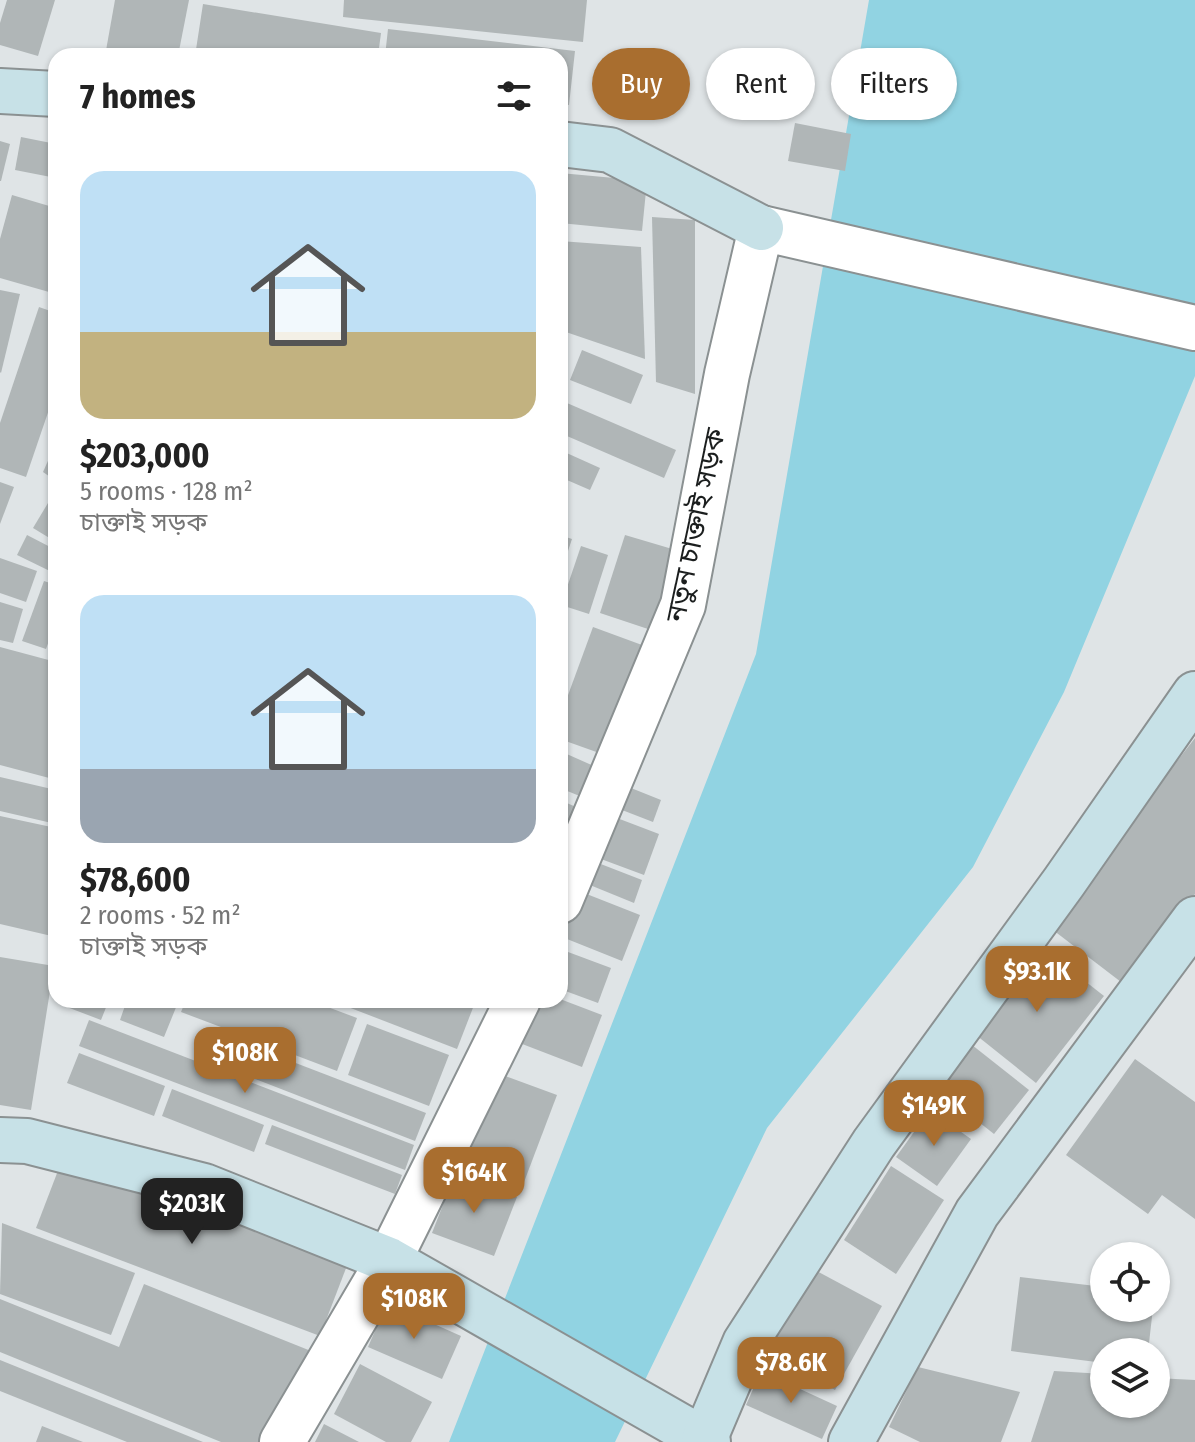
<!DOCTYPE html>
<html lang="en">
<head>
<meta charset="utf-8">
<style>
  :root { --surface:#fff; --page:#f2f2f2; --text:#222; --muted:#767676; --accent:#a96e2f }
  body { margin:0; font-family:"Fira Sans Condensed","Noto Sans Bengali",sans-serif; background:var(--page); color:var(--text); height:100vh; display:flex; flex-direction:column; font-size:30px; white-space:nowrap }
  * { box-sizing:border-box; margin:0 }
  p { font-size:26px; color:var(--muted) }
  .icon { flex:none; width:44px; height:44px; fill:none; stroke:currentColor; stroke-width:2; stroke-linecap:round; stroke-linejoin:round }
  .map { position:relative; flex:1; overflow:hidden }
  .details { position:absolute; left:48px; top:48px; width:520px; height:960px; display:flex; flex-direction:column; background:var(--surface); border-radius:24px; box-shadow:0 2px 6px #0004 }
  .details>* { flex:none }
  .guide { position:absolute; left:592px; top:48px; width:482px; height:72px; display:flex; gap:16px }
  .tools { position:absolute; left:1090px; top:1242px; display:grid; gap:16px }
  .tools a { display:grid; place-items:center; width:80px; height:80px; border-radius:50%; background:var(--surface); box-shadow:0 2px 6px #0004; font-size:40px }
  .price { position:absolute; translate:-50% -68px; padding:0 18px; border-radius:16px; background:var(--accent); color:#fff; font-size:26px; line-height:52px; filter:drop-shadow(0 2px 4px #0008) }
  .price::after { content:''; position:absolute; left:50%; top:48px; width:24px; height:18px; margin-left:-12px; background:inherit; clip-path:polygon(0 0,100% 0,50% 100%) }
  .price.on { background:#222; color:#fff }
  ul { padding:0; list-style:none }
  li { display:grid; align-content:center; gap:16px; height:424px; padding:0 32px }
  li span { display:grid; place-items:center; height:248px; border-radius:24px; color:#555 }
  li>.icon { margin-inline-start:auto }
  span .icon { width:144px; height:144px; fill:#fffc; stroke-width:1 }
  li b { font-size:34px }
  h2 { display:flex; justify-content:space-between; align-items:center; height:96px; padding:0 32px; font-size:34px }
  .pill { padding:0 28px; border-radius:36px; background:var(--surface); box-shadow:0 2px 6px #0004; font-size:28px; line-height:72px }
  .pill.on { background:var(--accent); color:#fff }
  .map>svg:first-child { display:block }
  .water { fill:#91d3e2 }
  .building { fill:#b0b6b7 }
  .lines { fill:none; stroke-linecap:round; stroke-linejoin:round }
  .street-casing { stroke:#8b9192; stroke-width:48 }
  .secondary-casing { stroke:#8b9192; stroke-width:48 }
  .street { stroke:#fff; stroke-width:44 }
  .secondary { stroke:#c7e1e7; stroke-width:44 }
  .labels { text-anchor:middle; stroke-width:6; stroke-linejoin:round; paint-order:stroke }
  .street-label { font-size:28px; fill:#1b1e1e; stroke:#fff }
</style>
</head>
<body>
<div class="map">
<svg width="1195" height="1442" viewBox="0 0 1195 1442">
  <rect width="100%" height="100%" fill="#dfe4e6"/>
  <!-- water -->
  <polygon class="water" points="869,0 1195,0 1195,376 1064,692 973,867 767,1128 615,1442 449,1442 756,654"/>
  <!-- building -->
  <g class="building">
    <polygon points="7,0 55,0 38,56 0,45 0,23"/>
    <polygon points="115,0 189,0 178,56 105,56"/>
    <polygon points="344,0 587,0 583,42 343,17"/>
    <polygon points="203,4 381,33 378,56 195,56"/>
    <polygon points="388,29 575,51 569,105 560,104 560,56 385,56"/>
    <polygon points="795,123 851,134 845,171 788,161"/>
    <polygon points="21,137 56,144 56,178 15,170"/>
    <polygon points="0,141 10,144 1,181 0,181"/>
    <polygon points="560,173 647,181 642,231 560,223"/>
    <polygon points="12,195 56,208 56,294 0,278 0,239"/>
    <polygon points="652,217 695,220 695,394 656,382"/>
    <polygon points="560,241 641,247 645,359 560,330"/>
    <polygon points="0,290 20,294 1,373 0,372"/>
    <polygon points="39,307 56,313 56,389 26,477 0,468 0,423"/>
    <polygon points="582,350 643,375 631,404 570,380"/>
    <polygon points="560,400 676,450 664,478 560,433"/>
    <polygon points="56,443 56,481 43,472"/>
    <polygon points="560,450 600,468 590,490 560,477"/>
    <polygon points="0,482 14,487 0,524"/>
    <polygon points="48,503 56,508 56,542 33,528"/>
    <polygon points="27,535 56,550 56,574 17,555"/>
    <polygon points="560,535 572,539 561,572 560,572"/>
    <polygon points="625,535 679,551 654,631 600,613"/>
    <polygon points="581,546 608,555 589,614 561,605"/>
    <polygon points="0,558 37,571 26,602 0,593"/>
    <polygon points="44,581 56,585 56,621 46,649 22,641"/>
    <polygon points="0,602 23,609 13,643 0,640"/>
    <polygon points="593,627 642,645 602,754 560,739 560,717"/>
    <polygon points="0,647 56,662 56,769 53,779 0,765"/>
    <polygon points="1195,738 1195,894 1125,985 1049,927"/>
    <polygon points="560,751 596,767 582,797 560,788"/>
    <polygon points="0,777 56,790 56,824 0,811"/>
    <polygon points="631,788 661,800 653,822 622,810"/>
    <polygon points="560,800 576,807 560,844"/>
    <polygon points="0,816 56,828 56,937 0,924"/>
    <polygon points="617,818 659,834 644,875 601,859"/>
    <polygon points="593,861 642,880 634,903 585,883"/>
    <polygon points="579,891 640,915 622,961 562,937"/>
    <polygon points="1039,945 1104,996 1036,1083 971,1031"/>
    <polygon points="560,949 611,968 598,1003 560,989"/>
    <polygon points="0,957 54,966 31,1110 0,1105"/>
    <polygon points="560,999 602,1015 582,1067 517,1042 533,1000"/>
    <polygon points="60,1000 109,1000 101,1020 59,1004"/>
    <polygon points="127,1000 179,1000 164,1037 120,1020"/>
    <polygon points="186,1000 309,1000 357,1018 337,1071 181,1012"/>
    <polygon points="350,1000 476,1000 457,1049 348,1007"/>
    <polygon points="89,1020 414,1145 405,1170 79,1046"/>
    <polygon points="367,1024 449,1055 429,1106 348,1075"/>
    <polygon points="967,1041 1029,1090 994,1134 932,1085"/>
    <polygon points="246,1044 426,1113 415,1141 235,1071"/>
    <polygon points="79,1053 165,1086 154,1116 67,1083"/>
    <polygon points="1135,1059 1195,1102 1195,1219 1162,1195 1148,1214 1066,1155"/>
    <polygon points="497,1073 557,1095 521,1190 461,1167"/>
    <polygon points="172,1089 264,1125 254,1152 162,1116"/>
    <polygon points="930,1110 971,1139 937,1186 896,1157"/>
    <polygon points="272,1125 402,1175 395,1194 265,1144"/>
    <polygon points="64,1155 348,1263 320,1336 36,1228"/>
    <polygon points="891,1166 944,1200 896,1274 844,1240"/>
    <polygon points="455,1174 517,1197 494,1256 432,1233"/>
    <polygon points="2,1223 135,1273 111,1335 0,1294"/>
    <polygon points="813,1269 882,1306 835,1390 768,1353"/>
    <polygon points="1020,1277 1104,1287 1104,1308 1153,1308 1148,1352 1104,1352 1104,1363 1011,1351"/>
    <polygon points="144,1284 311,1351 263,1442 221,1442 0,1352 0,1299 119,1347"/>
    <polygon points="387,1303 461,1336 442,1379 368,1347"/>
    <polygon points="0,1360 203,1442 127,1442 0,1391"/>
    <polygon points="360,1364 432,1402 411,1442 386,1442 334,1414"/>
    <polygon points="918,1367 1020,1392 1001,1442 920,1442 889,1427"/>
    <polygon points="761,1371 837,1406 822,1439 746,1405"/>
    <polygon points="1054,1371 1104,1374 1104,1404 1156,1404 1156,1378 1195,1380 1195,1442 1031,1442"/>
    <polygon points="324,1424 359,1442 315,1442"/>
    <polygon points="42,1426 83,1442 36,1442"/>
  </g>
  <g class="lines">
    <defs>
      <g id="street">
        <polyline points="560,901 683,605 727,374 761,228 1195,328"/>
        <polyline points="282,1442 389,1260 518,1000"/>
      </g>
      <g id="secondary">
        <polyline points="0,91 56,94"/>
        <polyline points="560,144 610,150 761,228"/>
        <polyline points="0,1140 27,1141 204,1186 389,1260 708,1442"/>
        <polyline points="704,1440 745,1343 874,1143 1064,882 1195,694"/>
        <polyline points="851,1442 977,1213 1195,919"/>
      </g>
    </defs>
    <!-- street casing -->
    <use href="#street" class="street-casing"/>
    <!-- secondary casing -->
    <use href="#secondary" class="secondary-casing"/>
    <!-- street -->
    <use href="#street" class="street"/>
    <!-- secondary -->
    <use href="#secondary" class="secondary"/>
  </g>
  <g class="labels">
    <!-- street labels -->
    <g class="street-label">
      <text transform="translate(695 525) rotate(-78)" y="10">নতুন চাক্তাই সড়ক</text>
    </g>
  </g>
</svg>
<div class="tools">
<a><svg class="icon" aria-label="locate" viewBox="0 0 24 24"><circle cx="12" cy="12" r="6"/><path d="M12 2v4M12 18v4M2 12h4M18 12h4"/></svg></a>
<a><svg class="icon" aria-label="layers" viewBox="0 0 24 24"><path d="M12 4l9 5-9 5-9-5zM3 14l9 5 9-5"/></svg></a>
</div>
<b class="price" style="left:1037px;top:1014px">$93.1K</b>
<b class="price" style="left:245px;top:1095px">$108K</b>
<b class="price" style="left:934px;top:1148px">$149K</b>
<b class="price" style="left:474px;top:1215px">$164K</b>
<b class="price on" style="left:192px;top:1246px">$203K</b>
<b class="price" style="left:414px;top:1341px">$108K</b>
<b class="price" style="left:791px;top:1405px">$78.6K</b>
<div class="guide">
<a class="pill on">Buy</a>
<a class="pill">Rent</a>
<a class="pill">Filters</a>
</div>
<section class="details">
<h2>7 homes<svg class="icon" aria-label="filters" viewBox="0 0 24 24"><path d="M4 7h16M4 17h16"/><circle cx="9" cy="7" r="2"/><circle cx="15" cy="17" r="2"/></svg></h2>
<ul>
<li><span style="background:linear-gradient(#bfe0f5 65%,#c2b280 0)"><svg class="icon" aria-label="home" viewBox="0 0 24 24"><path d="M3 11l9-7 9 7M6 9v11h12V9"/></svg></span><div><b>$203,000</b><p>5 rooms · 128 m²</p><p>চাক্তাই সড়ক</p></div></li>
<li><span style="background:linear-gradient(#bfe0f5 70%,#9aa5b1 0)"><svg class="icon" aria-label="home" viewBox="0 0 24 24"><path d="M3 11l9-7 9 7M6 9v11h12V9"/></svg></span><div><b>$78,600</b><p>2 rooms · 52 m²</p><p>চাক্তাই সড়ক</p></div></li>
</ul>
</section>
</div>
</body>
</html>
